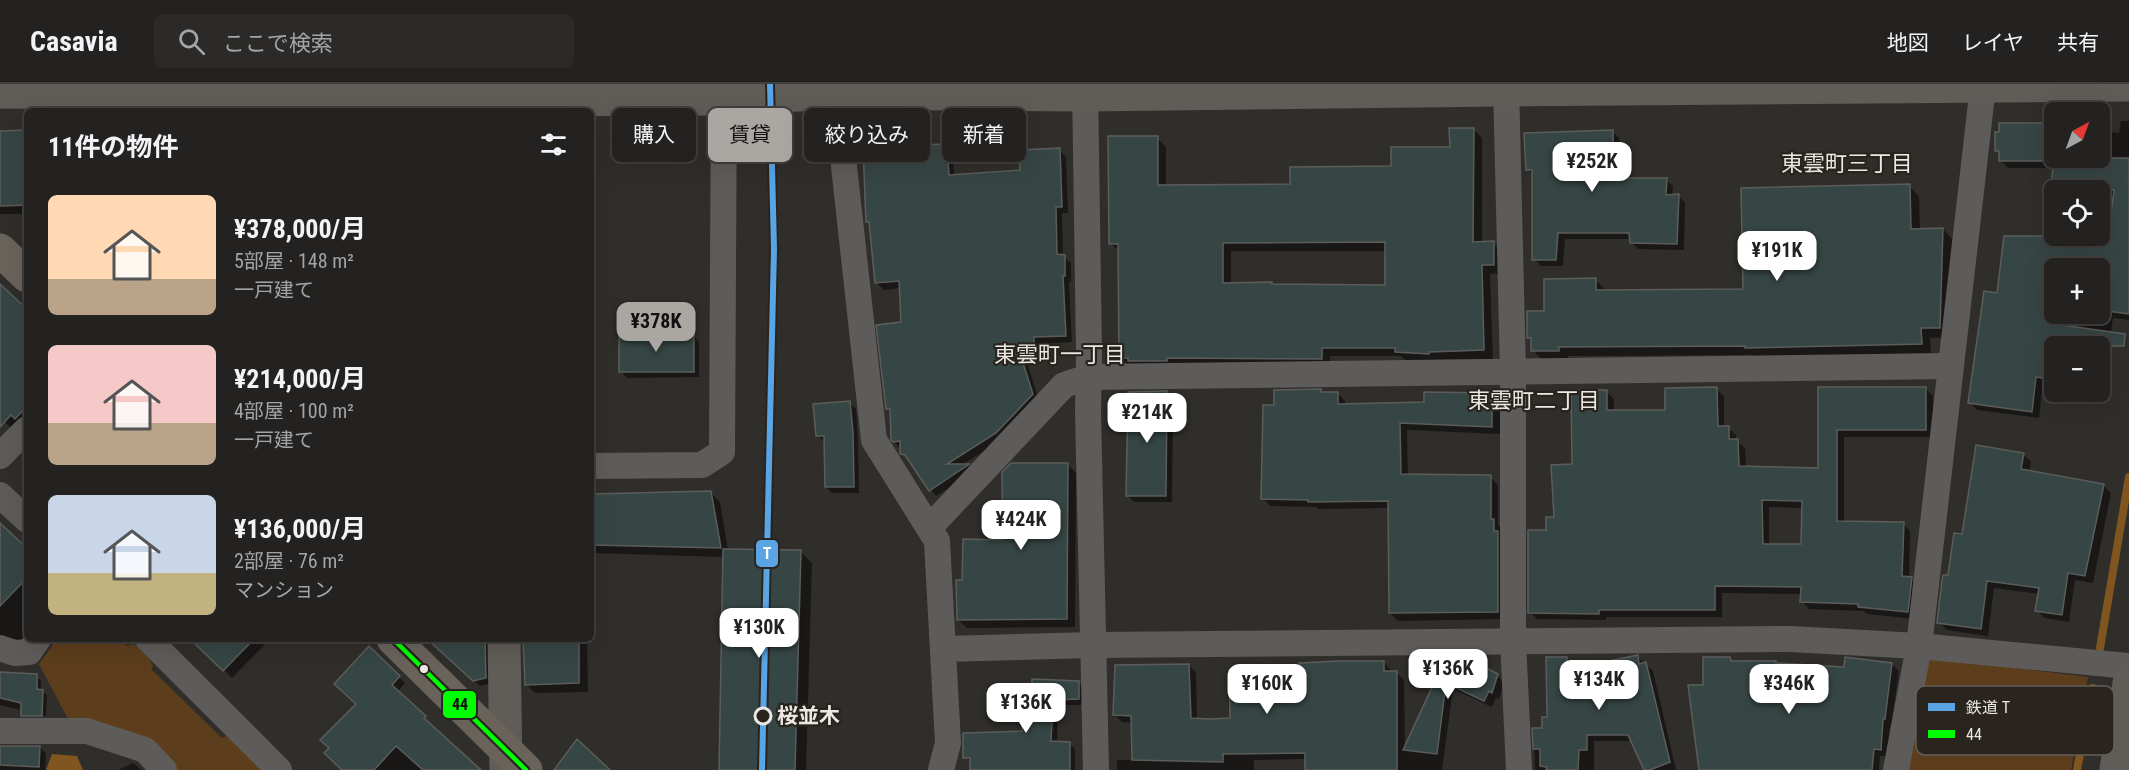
<!DOCTYPE html>
<html lang="ja">
<head>
<meta charset="utf-8">
<style>
  :root { --surface:#242220; --page:#2c2a29; --text:#f1f3f6; --muted:#a3a4a5; --line:#413f3e; --accent:#aaa7a3 }
  body { margin:0; font-family:"Roboto Condensed","Noto Sans JP",sans-serif; background:var(--page); color:var(--text); height:100vh; display:flex; flex-direction:column; font-size:22px; white-space:nowrap }
  * { box-sizing:border-box; margin:0 }
  p { font-size:20px; color:var(--muted) }
  .icon { flex:none; width:33px; height:33px; fill:none; stroke:currentColor; stroke-width:2; stroke-linecap:round; stroke-linejoin:round }
  .map { position:relative; flex:1; overflow:hidden }
  .sheet { position:absolute; left:24px; top:24px; width:570px; height:534px; display:flex; flex-direction:column; background:var(--surface); border-radius:9px; box-shadow:0 6px 24px #0002,0 0 0 2px var(--line) }
  .sheet>* { flex:none }
  .banner { position:absolute; left:612px; top:24px; width:570px; height:54px; display:flex; gap:12px }
  .needle { width:39px; rotate:41deg }
  .tools { position:absolute; left:2044px; top:18px; display:grid; gap:12px }
  .tools a { display:grid; place-items:center; width:66px; height:66px; border-radius:9px; background:var(--surface); box-shadow:0 6px 24px #0002,0 0 0 2px var(--line); font-size:30px }
  .price { position:absolute; translate:-50% -51px; padding:0 14px; border-radius:12px; background:#fff; color:#222; font-size:20px; line-height:39px; filter:drop-shadow(0 2px 3px #0008) }
  .price::after { content:''; position:absolute; left:50%; top:36px; width:18px; height:14px; margin-left:-9px; background:inherit; clip-path:polygon(0 0,100% 0,50% 100%) }
  .price.active { background:var(--accent); color:#111 }
  ul { padding:0; list-style:none }
  li { display:flex; align-items:center; gap:18px; height:150px; padding:0 24px }
  li span { display:grid; place-items:center; flex:none; width:168px; height:120px; border-radius:9px; color:#555 }
  li>.icon { margin-inline-start:auto }
  span .icon { width:72px; height:72px; fill:#fffc; stroke-width:1 }
  li b { font-size:26px }
  h2 { display:flex; justify-content:space-between; align-items:center; height:72px; padding:0 24px; font-size:26px }
  .tag { padding:0 21px; border-radius:9px; background:var(--surface); box-shadow:0 6px 24px #0002,0 0 0 2px var(--line); font-size:21px; line-height:54px }
  .tag.active { background:var(--accent); color:#111 }
  header { display:flex; align-items:center; gap:36px; box-sizing:border-box; height:84px; padding:0 30px; background:var(--surface); border-bottom:2px solid var(--line) }
  header strong { font-size:28px }
  nav { display:flex; gap:33px; margin-inline-start:auto; font-size:21px }
  .search { width:420px; height:54px; background:var(--page); display:flex; align-items:center; gap:15px; box-sizing:border-box; padding:0 21px; border-radius:9px; color:var(--muted); font-size:22px }
  .map>svg:first-child { display:block }
  .green { fill:#5c3e1c }
  .water { fill:#81551f }
  .shadow { fill:#0007; fill-rule:evenodd }
  .lines { fill:none; stroke-linecap:round; stroke-linejoin:round }
  .stream { stroke:#81551f; stroke-width:8 }
  .building { fill:#364644; stroke:#5c5d5b; stroke-width:1.5; fill-rule:evenodd }
  .street { stroke:#5e5c5a; stroke-width:26 }
  .secondary { stroke:#605c57; stroke-width:33 }
  .primary { stroke:#69635c; stroke-width:33 }
  .bus-1-casing { stroke:#29241e; stroke-width:9 }
  .bus-1 { stroke:#0f0; stroke-width:4.5 }
  .rail-1-casing { stroke:#29241e; stroke-width:10 }
  .rail-1 { stroke:#5aa4e4; stroke-width:6 }
  .bus-dot { fill:#ebe8e4; stroke:#29241e; stroke-width:2 }
  .stop-dot { fill:#29241e; stroke:#ebe8e4; stroke-width:3 }
  .labels { text-anchor:middle; stroke-width:4.5; stroke-linejoin:round; paint-order:stroke }
  .stop-label { font-size:21px; font-weight:bold; fill:#ebe8e4; stroke:#29241e; text-anchor:start }
  .neighbourhood-label { font-size:22px; fill:#ebe8e4; stroke:#29241e }
  .key { fill:#29241e; stroke:#635f59; stroke-width:1.5 }
  .key-label { font-size:16px; fill:#ebe8e4 }
  .line-badge { stroke:#29241e; stroke-width:2 }
  .badge-label { font-size:16px; text-anchor:middle; font-weight:bold; fill:#fff }
  .pale-badge-label { font-size:16px; text-anchor:middle; font-weight:bold; fill:#111 }
</style>
</head>
<body>
<header>
<strong>Casavia</strong>
<div class="search"><svg class="icon" aria-label="search" viewBox="0 0 24 24"><circle cx="10" cy="10" r="6"/><path d="M15 15l6 6"/></svg>ここで検索</div>
<nav><a>地図</a><a>レイヤ</a><a>共有</a></nav>
</header>
<div class="map">
<svg width="2129" height="686" viewBox="0 0 2129 686">
  <rect width="100%" height="100%" fill="#302e2b"/>
  <!-- green -->
  <g class="green">
    <polygon points="57,555 120,555 127,562 134,560 147,571 153,582 151,585 222,654 226,652 235,657 265,686 170,686 121,648 118,643 68,635 39,580"/>
    <polygon points="1934,574 2088,593 2071,686 1904,686 1920,582"/>
  </g>
  <!-- water -->
  <polygon class="water" points="52,670 77,672 83,686 46,686"/>
  <!-- shadow -->
  <g class="shadow">
    <path d="M2121 37H2129V236L2113 234 2103 308H2099L2100 262H2055V301L2043 300 2039 334 1977 326 1969 318 1999 211 2043 161 2055 84H2008L2001 77V70L1996 66 2055 41V74H2100V46L2119 49ZM2055 106H2100V152H2055ZM2055 184H2100V230H2055Z"/>
    <path d="M1473 45 1482 54V159H1493L1502 168 1503 189 1490 190 1493 275 1437 276V278L1405 276 1401 272H1330V283L1129 282 1120 273V168L1110 159 1157 54 1166 63V102H1291L1393 84 1451 64ZM1231 167H1386L1387 203 1231 200Z"/>
    <polygon points="1612,47 1619,54 1620,96 1666,96 1673,102 1672,112 1678,112 1685,118 1684,166 1638,165 1631,158 1631,155 1565,155 1563,182 1541,182 1534,175 1534,92 1527,85"/>
    <rect x="0" y="48" width="27" height="82"/>
    <polygon points="947,61 953,68 954,92 1022,87 1059,66 1066,73 1068,129 1062,129 1063,172 1071,179 1071,198 1069,198 1072,258 1040,260 1040,265 1023,266 1039,317 1003,355 962,381 968,381 974,388 936,412 894,357 892,329 887,325 903,240 901,204 884,206 877,199 870,140 868,137"/>
    <polygon points="1909,102 1919,112 1920,146 1943,145 1952,155 1949,253 1930,254 1931,269 1756,273 1754,271 1568,272 1568,276 1542,276 1533,266 1533,258 1529,254 1546,229 1595,196 1605,205 1605,208 1745,207"/>
    <polygon points="0,200 27,226 27,339 13,346 0,333"/>
    <polygon points="693,251 699,258 699,293 627,294 621,287"/>
    <path d="M1820 304H1925L1933 312V353H1844V438L1903 439 1910 447 1909 494 1919 502 1915 535 1867 530 1864 527 1809 525 1802 517V510L1722 509V533H1606V536L1537 535 1530 528 1548 447 1555 434 1573 381 1607 308 1614 315V328H1667L1716 305 1724 312V344H1728L1736 351V357L1745 364 1746 383 1819 385ZM1769 423 1803 424 1802 462 1769 461Z"/>
    <polygon points="1321,307 1324,309 1337,309 1345,317 1345,321 1426,320 1492,310 1500,318 1500,350 1407,346 1408,391 1490,393 1498,401 1498,441 1501,444 1505,535 1398,537 1390,529 1389,424 1318,425 1316,423 1270,422 1263,414 1275,323"/>
    <polygon points="1167,309 1173,315 1172,418 1134,418 1128,412"/>
    <polygon points="849,319 856,325 858,356 859,409 832,409 826,403 825,358 817,351"/>
    <polygon points="2023,370 2031,378 2029,388 2103,401 2111,409 2093,499 2075,496 2069,538 2044,534 2037,526 2039,510 1994,504 1988,552 1947,546 1939,538 1950,493 1963,452"/>
    <polygon points="1067,380 1076,389 1075,543 967,544 958,536 1005,457"/>
    <polygon points="711,409 720,418 728,466 800,467 812,479 806,686 721,686 724,473 591,469 591,412"/>
    <polygon points="0,447 27,465 27,559 0,557"/>
    <polygon points="199,555 270,555 232,594 196,558"/>
    <polygon points="430,555 492,555 491,599 480,602"/>
    <polygon points="524,555 587,555 588,608 535,609 526,600"/>
    <polygon points="369,564 405,599 397,608 478,686 344,686 326,669 357,620"/>
    <polygon points="1637,573 1653,587 1676,686 1645,686 1632,657 1594,657 1594,686 1535,686 1534,645 1544,646 1567,575 1573,581 1600,581"/>
    <polygon points="1447,575 1462,582 1497,591 1504,599 1499,615 1496,613 1492,623 1453,605 1442,686 1307,686 1307,675 1254,676 1254,686 1117,686 1117,676 1133,676 1132,639 1122,638 1115,631 1189,581 1196,588 1197,636 1232,636 1301,586 1384,578 1391,586 1391,589 1397,589 1404,596 1405,665"/>
    <polygon points="1730,575 1734,579 1776,578 1778,581 1846,584 1892,580 1899,587 1891,642 1890,641 1888,672 1880,672 1879,686 1701,686 1690,602 1705,603"/>
    <polygon points="0,587 2,590 37,593 41,597 41,607 47,611 46,632 0,621"/>
    <polygon points="1078,598 1084,605 1085,621 1058,621 1057,659 1069,659 1075,665 1075,686 972,686 972,679 965,673 1023,649 1023,605"/>
    <polygon points="0,663 40,663 46,670 45,686 0,686"/>
    <polygon points="133,679 142,686 118,686"/>
  </g>
  <g class="lines">
    <!-- stream -->
    <g class="stream">
      <polyline points="2100,564 2129,393"/>
      <polyline points="2077,686 2093,604"/>
    </g>
  </g>
  <!-- building -->
  <g class="building">
    <polygon points="1999,39 2055,39 2055,74 2129,74 2129,230 2100,226 2100,184 2055,184 2055,240 2125,250 2124,262 2055,262 2055,296 2036,293 2032,328 1968,319 1984,207 1997,209 2004,152 2108,152 2114,106 2050,106 2054,77 1999,77 1999,67 1995,67 1995,48 1999,48"/>
    <path d="M1449 44H1474L1473 158 1494 157V181H1482L1484 266 1429 268V270L1395 268V264H1322V275L1167 274V277H1128V274H1119L1118 160H1109L1108 52H1158V101L1290 100V83L1391 82V63H1450ZM1385 158V201L1272 200V198L1223 199V159Z"/>
    <polygon points="27,46 27,121 0,122 0,47"/>
    <polygon points="1613,46 1614,94 1667,94 1666,111 1679,110 1677,160 1630,159 1629,149 1558,149 1556,176 1532,176 1532,86 1526,86 1524,49"/>
    <polygon points="947,60 949,91 1020,86 1019,66 1060,64 1062,123 1056,123 1057,170 1065,171 1065,192 1063,192 1066,252 1034,253 1034,259 1017,260 1033,310 996,349 947,380 969,380 968,381 929,407 905,371 900,370 900,357 893,358 891,356 890,325 886,325 876,241 901,238 899,197 875,199 869,138 866,138 863,63"/>
    <polygon points="1910,100 1911,145 1943,144 1940,244 1921,244 1922,260 1745,264 1745,262 1559,263 1559,267 1531,267 1531,254 1527,254 1527,227 1544,227 1544,195 1596,194 1596,206 1743,205 1741,104"/>
    <polygon points="0,200 27,225 27,322 15,335 11,331 0,343"/>
    <rect x="619" y="250" width="75" height="38"/>
    <path d="M1717 303 1718 342H1729V355H1738L1739 382 1818 384V303H1926V346H1837V437L1904 438 1902 492 1912 493 1908 528 1858 523V520L1800 518 1801 503 1715 502V526H1599V530L1528 529V446H1546V433H1554L1551 381 1572 380 1571 306H1607V326H1665V304ZM1762 416 1802 417 1801 460H1763Z"/>
    <polygon points="1321,305 1321,308 1338,308 1338,320 1424,318 1424,308 1492,309 1492,343 1400,339 1401,390 1491,391 1491,435 1494,435 1494,447 1498,447 1498,528 1389,529 1388,417 1308,418 1308,416 1261,415 1263,321 1274,321 1274,306"/>
    <polygon points="1167,307 1166,412 1126,412 1128,308"/>
    <polygon points="850,317 853,349 854,403 825,403 824,352 816,352 813,320"/>
    <polygon points="1976,361 2024,369 2021,385 2104,400 2085,492 2068,489 2062,531 2035,527 2039,504 1987,497 1981,545 1937,539 1942,496 1943,491 1948,491 1954,449 1962,450"/>
    <polygon points="1011,379 1068,379 1067,535 957,536 956,496 962,496 963,455 1003,456 1002,388"/>
    <polygon points="711,407 721,464 591,461 591,410"/>
    <polygon points="0,439 27,464 27,494 0,522"/>
    <polygon points="723,465 801,466 795,686 719,686"/>
    <polygon points="190,555 254,555 223,587"/>
    <polygon points="427,555 485,555 486,594 473,597"/>
    <polygon points="523,555 579,555 579,599 525,601"/>
    <polygon points="369,562 400,592 392,601 426,632 424,634 481,686 423,686 396,662 374,686 342,686 324,669 329,664 320,656 356,620 334,600"/>
    <polygon points="1638,571 1639,580 1646,578 1670,678 1650,686 1644,686 1628,651 1587,651 1587,666 1579,666 1578,686 1546,686 1547,683 1540,682 1540,665 1533,665 1532,644 1542,644 1542,633 1547,633 1546,573 1567,573 1567,580 1600,579"/>
    <polygon points="1446,573 1461,580 1465,573 1498,590 1492,609 1489,607 1484,617 1446,599 1437,670 1403,666"/>
    <polygon points="1703,573 1730,573 1731,577 1776,577 1776,579 1844,583 1845,573 1892,579 1885,635 1883,635 1881,666 1874,665 1872,686 1699,686 1688,601 1703,601"/>
    <polygon points="1340,577 1384,577 1384,587 1397,587 1397,686 1305,686 1305,669 1223,670 1223,678 1132,676 1131,632 1113,631 1115,581 1189,580 1191,634 1209,635 1230,634 1229,586 1299,585 1299,579"/>
    <polygon points="0,588 37,590 37,605 43,606 42,632 21,632 21,619 0,614"/>
    <polygon points="1032,595 1079,597 1079,615 1053,616 1051,657 1070,658 1070,686 970,686 970,674 963,674 963,649 1022,647 1021,603 1032,603"/>
    <polygon points="577,655 610,686 554,686"/>
    <polygon points="0,662 40,662 39,683 0,681"/>
  </g>
  <g class="lines">
    <!-- street -->
    <g class="street">
      <polyline points="1085,0 1089,270 1088,328 1096,686"/>
      <polyline points="1506,0 1513,288 1513,556 1519,686"/>
      <polyline points="836,9 874,356 937,457 948,659 941,686"/>
      <polyline points="0,372 27,345"/>
      <polyline points="591,382 702,381 722,368 724,0"/>
      <polyline points="0,411 27,436"/>
      <polyline points="929,444 1064,301 1088,293 1950,282"/>
      <polyline points="148,555 279,686"/>
      <polyline points="0,564 15,569 29,568 38,555"/>
      <polyline points="944,565 1093,561 1790,555 1919,562 2129,582"/>
      <polyline points="0,647 87,647 145,666 164,686"/>
      <polyline points="1896,686 1919,562 1983,2"/>
    </g>
    <!-- secondary -->
    <g class="secondary">
      <polyline points="0,8 447,13 503,16 725,15 836,9 1085,11 1506,6 2129,1"/>
      <polyline points="504,555 506,686"/>
      <polyline points="2116,686 2129,599"/>
    </g>
    <!-- primary -->
    <g class="primary">
      <polyline points="0,166 27,192"/>
      <polyline points="393,555 526,686"/>
    </g>
    <defs>
      <polyline id="bus-1" points="393,555 526,686"/>
    </defs>
    <!-- bus-1 casing -->
    <use href="#bus-1" class="bus-1-casing"/>
    <!-- bus-1 -->
    <use href="#bus-1" class="bus-1"/>
    <defs>
      <polyline id="rail-1" points="762,686 774,165 770,0"/>
    </defs>
    <!-- rail-1 casing -->
    <use href="#rail-1" class="rail-1-casing"/>
    <!-- rail-1 -->
    <use href="#rail-1" class="rail-1"/>
  </g>
  <!-- markers -->
  <circle class="bus-dot" cx="424" cy="585" r="5"/>
  <circle class="stop-dot" cx="763" cy="632" r="8"/>
  <g class="labels">
    <!-- stop labels -->
    <g class="stop-label">
      <text x="777" y="639">桜並木</text>
    </g>
    <!-- neighbourhood labels -->
    <g class="neighbourhood-label">
      <text x="1847" y="87">東雲町三丁目</text>
      <text x="1060" y="278">東雲町一丁目</text>
      <text x="1534" y="324">東雲町二丁目</text>
    </g>
  </g>
  <!-- legend -->
  <rect x="1916" y="602" width="198" height="69" rx="9" class="key"/>
  <rect x="1928" y="619" width="27" height="8" fill="#5aa4e4"/>
  <rect x="1928" y="646" width="27" height="8" fill="#0f0"/>
  <g class="key-label">
    <text x="1966" y="629">鉄道 T</text>
    <text x="1966" y="656">44</text>
  </g>
  <g class="line-badge">
    <rect x="755" y="455" width="24" height="29" rx="6" fill="#5aa4e4"/>
    <rect x="442" y="606" width="35" height="29" rx="6" fill="#0f0"/>
  </g>
  <g class="badge-label">
    <text x="767" y="475">T</text>
  </g>
  <g class="pale-badge-label">
    <text x="460" y="626">44</text>
  </g>
</svg>
<div class="tools">
<a><svg class="needle" viewBox="-14 -14 28 28"><path d="M0-13l5 13h-10z" fill="#e53935"/><path d="M0 13l5-13h-10z" fill="#a3a4a5"/></svg></a>
<a><svg class="icon" aria-label="locate" viewBox="0 0 24 24"><circle cx="12" cy="12" r="6"/><path d="M12 2v4M12 18v4M2 12h4M18 12h4"/></svg></a>
<a>+</a>
<a>−</a>
</div>
<b class="price" style="left:1592px;top:109px">¥252K</b>
<b class="price" style="left:1777px;top:198px">¥191K</b>
<b class="price active" style="left:656px;top:269px">¥378K</b>
<b class="price" style="left:1147px;top:360px">¥214K</b>
<b class="price" style="left:1021px;top:467px">¥424K</b>
<b class="price" style="left:759px;top:575px">¥130K</b>
<b class="price" style="left:1448px;top:616px">¥136K</b>
<b class="price" style="left:1599px;top:627px">¥134K</b>
<b class="price" style="left:1267px;top:631px">¥160K</b>
<b class="price" style="left:1789px;top:631px">¥346K</b>
<b class="price" style="left:1026px;top:650px">¥136K</b>
<div class="banner">
<a class="tag">購入</a>
<a class="tag active">賃貸</a>
<a class="tag">絞り込み</a>
<a class="tag">新着</a>
</div>
<section class="sheet">
<h2>11件の物件<svg class="icon" aria-label="filters" viewBox="0 0 24 24"><path d="M4 7h16M4 17h16"/><circle cx="9" cy="7" r="2"/><circle cx="15" cy="17" r="2"/></svg></h2>
<ul>
<li><span style="background:linear-gradient(#ffd9b3 70%,#b9a48a 0)"><svg class="icon" aria-label="home" viewBox="0 0 24 24"><path d="M3 11l9-7 9 7M6 9v11h12V9"/></svg></span><div><b>¥378,000/月</b><p>5部屋 · 148 m²</p><p>一戸建て</p></div></li>
<li><span style="background:linear-gradient(#f6c9c9 65%,#b9a48a 0)"><svg class="icon" aria-label="home" viewBox="0 0 24 24"><path d="M3 11l9-7 9 7M6 9v11h12V9"/></svg></span><div><b>¥214,000/月</b><p>4部屋 · 100 m²</p><p>一戸建て</p></div></li>
<li><span style="background:linear-gradient(#c9d6e8 65%,#c2b280 0)"><svg class="icon" aria-label="home" viewBox="0 0 24 24"><path d="M3 11l9-7 9 7M6 9v11h12V9"/></svg></span><div><b>¥136,000/月</b><p>2部屋 · 76 m²</p><p>マンション</p></div></li>
</ul>
</section>
</div>
</body>
</html>
